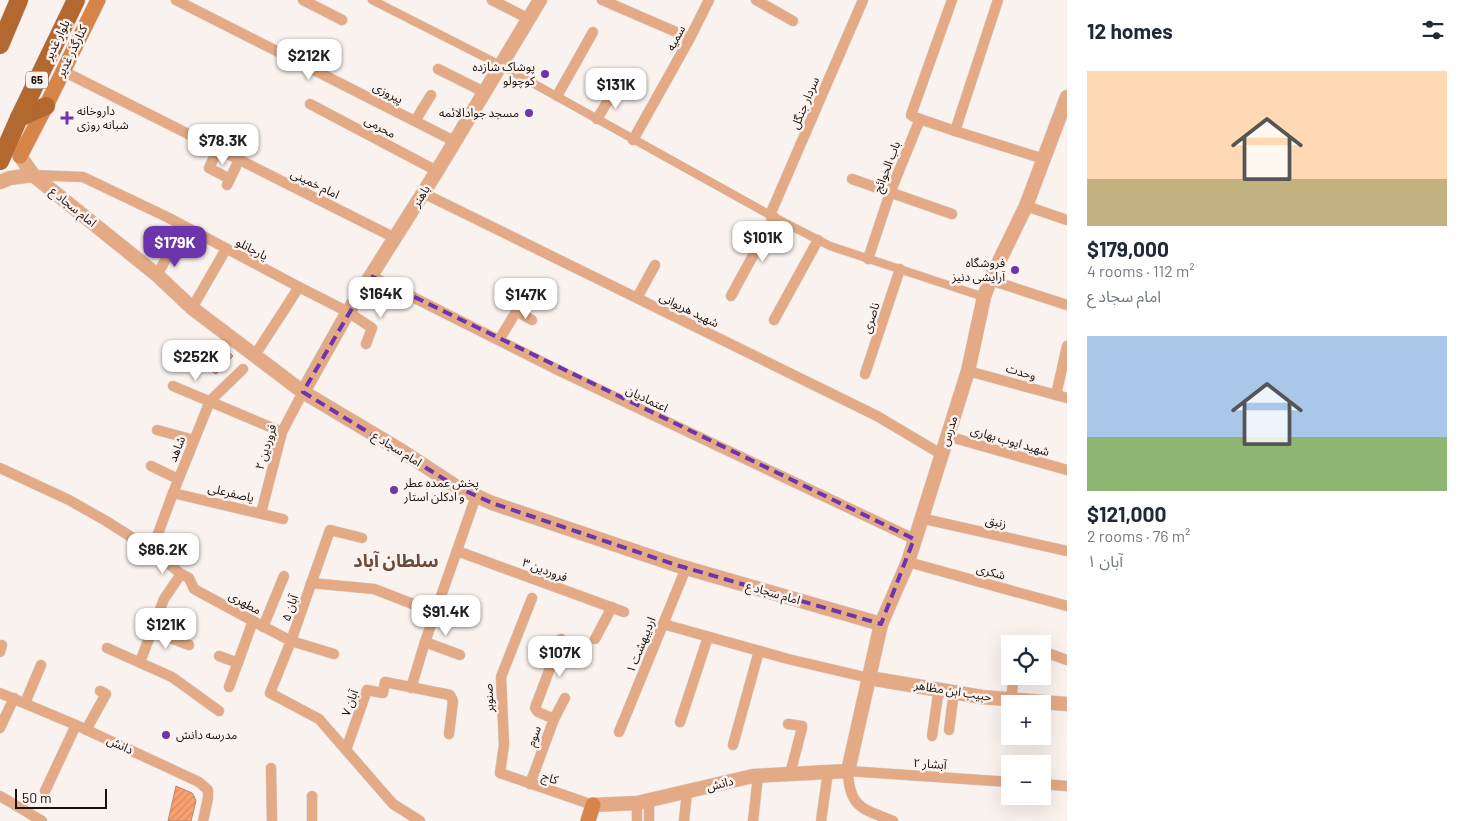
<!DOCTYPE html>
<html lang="en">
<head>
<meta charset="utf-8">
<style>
  :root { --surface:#fff; --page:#f6f6f7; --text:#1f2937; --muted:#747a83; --accent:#6d35ab }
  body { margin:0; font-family:Barlow,"Noto Sans Arabic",sans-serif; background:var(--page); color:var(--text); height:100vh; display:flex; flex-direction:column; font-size:19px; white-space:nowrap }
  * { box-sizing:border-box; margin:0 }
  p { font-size:16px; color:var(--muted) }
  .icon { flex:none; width:28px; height:28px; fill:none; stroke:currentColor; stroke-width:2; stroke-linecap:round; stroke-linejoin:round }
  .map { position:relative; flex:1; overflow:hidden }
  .sheet { display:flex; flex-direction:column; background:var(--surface); width:400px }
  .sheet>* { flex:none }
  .buttons { position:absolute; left:1001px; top:635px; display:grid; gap:10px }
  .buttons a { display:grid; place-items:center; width:50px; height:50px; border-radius:0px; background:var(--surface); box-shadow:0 5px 20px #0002; font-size:25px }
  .scale { position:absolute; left:15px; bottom:12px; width:92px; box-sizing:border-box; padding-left:5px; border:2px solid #1e110b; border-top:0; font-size:14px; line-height:18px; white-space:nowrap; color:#1e110b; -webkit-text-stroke:4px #faf2ef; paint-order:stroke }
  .price { position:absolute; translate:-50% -42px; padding:0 11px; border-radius:10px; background:#fff; color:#222; font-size:16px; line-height:32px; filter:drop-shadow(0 1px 2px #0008) }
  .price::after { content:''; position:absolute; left:50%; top:30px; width:15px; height:11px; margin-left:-8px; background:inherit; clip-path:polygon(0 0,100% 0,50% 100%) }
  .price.on { background:var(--accent); color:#fff }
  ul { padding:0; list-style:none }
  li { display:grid; align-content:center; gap:10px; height:265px; padding:0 20px }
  li span { display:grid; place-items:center; height:155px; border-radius:0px; color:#555 }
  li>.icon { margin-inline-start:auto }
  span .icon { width:90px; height:90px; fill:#fffc; stroke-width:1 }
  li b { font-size:21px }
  h2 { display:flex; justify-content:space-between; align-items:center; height:60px; padding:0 20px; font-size:21px }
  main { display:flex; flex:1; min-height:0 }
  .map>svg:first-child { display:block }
  .building { fill:url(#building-hatch); stroke:#ac8b7a }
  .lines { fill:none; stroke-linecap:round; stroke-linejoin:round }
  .pedestrian-casing { stroke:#d7cecb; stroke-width:9 }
  .minor-casing { stroke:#d7cecb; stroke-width:11 }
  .tertiary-casing { stroke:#d7cecb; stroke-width:15 }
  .secondary-casing { stroke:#d7cecb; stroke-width:16 }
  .trunk-casing { stroke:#d7cecb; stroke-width:19 }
  .pedestrian { stroke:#e3aa85; stroke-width:8 }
  .minor { stroke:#e3aa85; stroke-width:10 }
  .tertiary { stroke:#e3aa85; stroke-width:14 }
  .secondary { stroke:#d78448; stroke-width:15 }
  .trunk { stroke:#b2682e; stroke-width:18 }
  .marked { fill:none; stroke:#6d35ab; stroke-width:4; stroke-dasharray:10 6; stroke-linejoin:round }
  .poi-dot { fill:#6d35ab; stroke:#faf2ef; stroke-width:2 }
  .labels { text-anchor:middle; stroke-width:5; stroke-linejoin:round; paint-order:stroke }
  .shield { fill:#faf2ef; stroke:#60544f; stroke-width:1 }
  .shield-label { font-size:11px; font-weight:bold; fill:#1e110b }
  .street-label { font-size:12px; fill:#1e110b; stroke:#faf2ef }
  .poi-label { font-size:12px; fill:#1e110b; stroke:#faf2ef; text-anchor:end }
  .district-label { font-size:18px; font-weight:bold; fill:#684a3b; stroke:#faf2ef }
</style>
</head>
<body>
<main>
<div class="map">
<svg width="1067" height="821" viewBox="0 0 1067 821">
  <defs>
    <pattern id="building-hatch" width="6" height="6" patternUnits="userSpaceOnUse" patternTransform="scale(1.25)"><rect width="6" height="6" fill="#fc9f70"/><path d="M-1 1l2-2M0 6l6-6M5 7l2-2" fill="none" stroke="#d88860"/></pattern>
  </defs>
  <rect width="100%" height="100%" fill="#faf2ef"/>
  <!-- building -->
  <g class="building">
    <polygon points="219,344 233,356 216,374 201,365"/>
    <polygon points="176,786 192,793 194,796 196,801 191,821 168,821"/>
  </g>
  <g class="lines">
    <defs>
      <polyline id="pedestrian" points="372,0 500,65 770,215 830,246 984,297"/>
      <g id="minor">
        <polyline points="176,0 454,141"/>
        <polyline points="303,0 342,20"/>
        <polyline points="492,0 529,19"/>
        <polyline points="602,0 690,38"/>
        <polyline points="756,0 793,21"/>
        <polyline points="998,0 955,131 1044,159"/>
        <polyline points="438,69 484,92"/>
        <polyline points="63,71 395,238"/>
        <polyline points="557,96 593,32"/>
        <polyline points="310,104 437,171"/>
        <polyline points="597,119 615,89"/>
        <polyline points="920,119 914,117 911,115 952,0"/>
        <polyline points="415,121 431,95"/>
        <polyline points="633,140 690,38 709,0"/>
        <polyline points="218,149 209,168 230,179"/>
        <polyline points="33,175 83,177 169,218 299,287 348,312 372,328 366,344"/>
        <polyline points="852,179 952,214"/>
        <polyline points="227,185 239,160"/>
        <polyline points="423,193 877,416 941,454"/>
        <polyline points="1026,206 1067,220"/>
        <polyline points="770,215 863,0"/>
        <polyline points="196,251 204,237"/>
        <polyline points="868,259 890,193 920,119 955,131"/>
        <polyline points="157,275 172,248"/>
        <polyline points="371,276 560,371 914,539"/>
        <polyline points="990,280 1067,305"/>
        <polyline points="638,296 655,265"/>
        <polyline points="731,296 774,217"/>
        <polyline points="192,308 226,249"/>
        <polyline points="516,311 532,320"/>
        <polyline points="774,320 818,240"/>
        <polyline points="499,340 531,287"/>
        <polyline points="255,355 299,287"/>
        <polyline points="968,371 1067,398"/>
        <polyline points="865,374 900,269"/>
        <polyline points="173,386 282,432"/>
        <polyline points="1056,395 1067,346"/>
        <polyline points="157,430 194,440"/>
        <polyline points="947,436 1067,470"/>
        <polyline points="151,466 178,479"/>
        <polyline points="0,468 69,500 106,521 152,550 181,574 189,578 194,589 253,621 291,641 334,654"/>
        <polyline points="173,493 283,519"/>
        <polyline points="261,513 282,432 303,392"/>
        <polyline points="920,518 1067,551"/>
        <polyline points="362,538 330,530 291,641 270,693 319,719 393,804 420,821"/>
        <polyline points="152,550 173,493 210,401 243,369"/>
        <polyline points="457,551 624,612"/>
        <polyline points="908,562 1067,606"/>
        <polyline points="311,583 374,589 418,606"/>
        <polyline points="532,598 501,677 504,745 500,773 593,805"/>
        <polyline points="663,624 788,659 869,678"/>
        <polyline points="263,627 284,576"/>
        <polyline points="152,631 189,645"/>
        <polyline points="595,639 612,607"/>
        <polyline points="425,642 460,655"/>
        <polyline points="107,648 172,677 219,711"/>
        <polyline points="1042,651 1067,660"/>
        <polyline points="0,652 2,645"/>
        <polyline points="219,656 238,663"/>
        <polyline points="140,662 164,599 181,574"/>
        <polyline points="229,687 253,621"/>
        <polyline points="411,688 425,642 476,496"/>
        <polyline points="0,693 76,725 199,782 208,790 208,798 203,821"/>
        <polyline points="1011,699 1014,676"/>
        <polyline points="25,703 41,665"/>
        <polyline points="554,719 538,712 535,708 561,639"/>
        <polyline points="680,722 708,637"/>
        <polyline points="788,724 802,726 802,728 790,774"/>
        <polyline points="0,728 14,698"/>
        <polyline points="86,730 106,694 100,691"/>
        <polyline points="949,730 954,691"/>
        <polyline points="619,732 686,568"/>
        <polyline points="932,736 939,688"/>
        <polyline points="733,745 759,651"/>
        <polyline points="346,750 367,690 383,693 385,682 450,695 453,701 449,734"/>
        <polyline points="271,768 272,821"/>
        <polyline points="530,784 554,719 565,698"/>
        <polyline points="1042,784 1067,786"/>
        <polyline points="45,791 76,725"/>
        <polyline points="0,796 42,821"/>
        <polyline points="312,796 312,821"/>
        <polyline points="649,800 649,821"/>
        <polyline points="637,821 637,803"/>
        <polyline points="684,821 687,792"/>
        <polyline points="753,821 758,776"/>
        <polyline points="821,821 828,772"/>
        <path d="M893 821C863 809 849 808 848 771L1010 782"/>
      </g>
      <g id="tertiary">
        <polyline points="13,133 20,156 33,175 157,275 192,308 303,392 402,451 457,487 492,503 676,565 881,624"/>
        <polyline points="0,182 10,178 33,175"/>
        <polyline points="303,392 348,312 437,171 540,0"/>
        <polyline points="869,678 982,697 1067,704"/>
        <polyline points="593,805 637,803 753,776 848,771 881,624 908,562 968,371 984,297 990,280 1026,206 1067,97"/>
      </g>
      <g id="secondary">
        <polyline points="20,156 46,106 98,0"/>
        <polyline points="588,821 593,805"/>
      </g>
      <g id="trunk">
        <polyline points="0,45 19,0"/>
        <polyline points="19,118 46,106"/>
        <polyline points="0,161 19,118 76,0"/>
      </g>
    </defs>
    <!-- pedestrian casing -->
    <use href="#pedestrian" class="pedestrian-casing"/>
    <!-- minor casing -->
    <use href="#minor" class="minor-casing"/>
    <!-- tertiary casing -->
    <use href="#tertiary" class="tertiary-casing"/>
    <!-- secondary casing -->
    <use href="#secondary" class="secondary-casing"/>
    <!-- trunk casing -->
    <use href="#trunk" class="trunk-casing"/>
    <!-- pedestrian -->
    <use href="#pedestrian" class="pedestrian"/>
    <!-- minor -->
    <use href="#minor" class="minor"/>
    <!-- tertiary -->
    <use href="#tertiary" class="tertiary"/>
    <!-- secondary -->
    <use href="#secondary" class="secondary"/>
    <!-- trunk -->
    <use href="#trunk" class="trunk"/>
  </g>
  <!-- marked area -->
  <path class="marked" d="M371 276 914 539 881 624 676 565 492 503 457 487 303 392Z"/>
  <!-- markers -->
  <g class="poi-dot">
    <circle cx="545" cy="74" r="5"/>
    <circle cx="529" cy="113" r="5"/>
    <path d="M64.5 110.5h5v5h5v5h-5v5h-5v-5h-5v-5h5z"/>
    <circle cx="1015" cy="270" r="5"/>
    <circle cx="394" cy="490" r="5"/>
    <circle cx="166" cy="735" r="5"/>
  </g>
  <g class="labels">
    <!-- shield labels -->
    <rect class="shield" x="26" y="71.5" width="22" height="17" rx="4"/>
    <g class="shield-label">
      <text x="37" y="84">65</text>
    </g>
    <!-- street labels -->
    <g class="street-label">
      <text transform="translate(676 38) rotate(-62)" y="4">سمیه</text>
      <text transform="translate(57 40) rotate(-64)" y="4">بلوار غدیر</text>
      <text transform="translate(72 51) rotate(-64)" y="4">کنارگذر غدیر</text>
      <text transform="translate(388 93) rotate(27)" y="4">پیروزی</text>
      <text transform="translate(805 103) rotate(-67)" y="4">سردار جنگل</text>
      <text transform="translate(380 127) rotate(28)" y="4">محرمی</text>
      <text transform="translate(887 167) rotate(-69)" y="4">باب الحوائج</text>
      <text transform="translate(315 184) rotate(26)" y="4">امام خمینی</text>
      <text transform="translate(421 196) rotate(-58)" y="4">باهنر</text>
      <text transform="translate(73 207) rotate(39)" y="4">امام سجاد ع</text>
      <text transform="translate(252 249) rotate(28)" y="4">یارجانلو</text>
      <text transform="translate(689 310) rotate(26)" y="4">شهید هریوانی</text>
      <text transform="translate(871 318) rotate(-72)" y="4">ناصری</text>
      <text transform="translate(1021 372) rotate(16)" y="4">وحدت</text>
      <text transform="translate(647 399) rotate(26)" y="4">اعتمادیان</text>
      <text transform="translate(949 431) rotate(-72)" y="4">مدرس</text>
      <text transform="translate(1010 441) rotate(16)" y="4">شهید ایوب بهاری</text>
      <text transform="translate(266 447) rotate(-73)" y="4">فروردین ۲</text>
      <text transform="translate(177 449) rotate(-68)" y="4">شاهد</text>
      <text transform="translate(397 449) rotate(32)" y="4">امام سجاد ع</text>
      <text transform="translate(231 493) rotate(13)" y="4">یاصفرعلی</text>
      <text transform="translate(996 522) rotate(12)" y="4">زنبق</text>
      <text transform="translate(545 570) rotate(20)" y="4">فروردین ۳</text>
      <text transform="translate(991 572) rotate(15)" y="4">شکری</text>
      <text transform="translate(773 593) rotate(16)" y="4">امام سجاد ع</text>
      <text transform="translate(245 603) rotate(29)" y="4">مطهری</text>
      <text transform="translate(290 608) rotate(-71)" y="4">آبان ۵</text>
      <text transform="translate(641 645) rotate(-68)" y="4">اردیبهشت ۱</text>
      <text transform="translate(953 691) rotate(9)" y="4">حبیب ابن مظاهر</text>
      <text transform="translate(489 698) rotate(-93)" y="4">صنوبر</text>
      <text transform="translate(350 703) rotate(-70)" y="4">آبان ۷</text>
      <text transform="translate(534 736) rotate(-70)" y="4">سوم</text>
      <text transform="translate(120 745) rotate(25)" y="4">دانش</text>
      <text transform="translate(930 764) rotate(4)" y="4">آبشار ۲</text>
      <text transform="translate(550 778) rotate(19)" y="4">کاج</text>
      <text transform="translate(720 784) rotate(-14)" y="4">دانش</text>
    </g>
    <!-- poi labels -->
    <g class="poi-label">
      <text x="535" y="71">پوشاک شازده<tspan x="535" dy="14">کوچولو</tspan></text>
      <text x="77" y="115" text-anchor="start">داروخانه<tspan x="77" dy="14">شبانه روزی</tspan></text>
      <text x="519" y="117">مسجد جوادالائمه</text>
      <text x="1005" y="267">فروشگاه<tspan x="1005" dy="14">آرایشی دنیز</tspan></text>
      <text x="404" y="487" text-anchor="start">پخش عمده عطر<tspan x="404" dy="14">و ادکلن استار</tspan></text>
      <text x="176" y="739" text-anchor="start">مدرسه دانش</text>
    </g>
    <!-- district labels -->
    <g class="district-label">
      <text x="396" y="567">سلطان آباد</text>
    </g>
  </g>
</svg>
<div class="buttons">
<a><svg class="icon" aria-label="locate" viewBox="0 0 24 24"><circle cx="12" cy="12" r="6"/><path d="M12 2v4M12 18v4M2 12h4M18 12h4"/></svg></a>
<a>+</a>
<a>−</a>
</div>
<div class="scale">50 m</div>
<b class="price" style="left:309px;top:81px">$212K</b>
<b class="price" style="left:616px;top:110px">$131K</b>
<b class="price" style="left:223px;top:166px">$78.3K</b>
<b class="price" style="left:763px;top:263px">$101K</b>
<b class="price on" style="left:175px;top:268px">$179K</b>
<b class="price" style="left:381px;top:319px">$164K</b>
<b class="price" style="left:526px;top:320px">$147K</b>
<b class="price" style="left:196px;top:382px">$252K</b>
<b class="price" style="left:163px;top:575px">$86.2K</b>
<b class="price" style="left:446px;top:637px">$91.4K</b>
<b class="price" style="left:166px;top:650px">$121K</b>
<b class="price" style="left:560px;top:678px">$107K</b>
</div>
<section class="sheet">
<h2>12 homes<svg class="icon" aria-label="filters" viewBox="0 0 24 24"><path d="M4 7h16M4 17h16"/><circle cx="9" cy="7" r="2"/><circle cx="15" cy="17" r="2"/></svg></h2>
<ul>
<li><span style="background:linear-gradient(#ffd9b3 70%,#c2b280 0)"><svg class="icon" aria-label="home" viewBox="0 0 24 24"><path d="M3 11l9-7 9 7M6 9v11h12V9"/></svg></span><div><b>$179,000</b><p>4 rooms · 112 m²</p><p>امام سجاد ع</p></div></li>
<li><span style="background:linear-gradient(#a9c7e8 65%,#8fb573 0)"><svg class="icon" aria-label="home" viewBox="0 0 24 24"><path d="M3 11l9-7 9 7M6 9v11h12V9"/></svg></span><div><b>$121,000</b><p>2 rooms · 76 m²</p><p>آبان ۱</p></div></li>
</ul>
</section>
</main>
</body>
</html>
